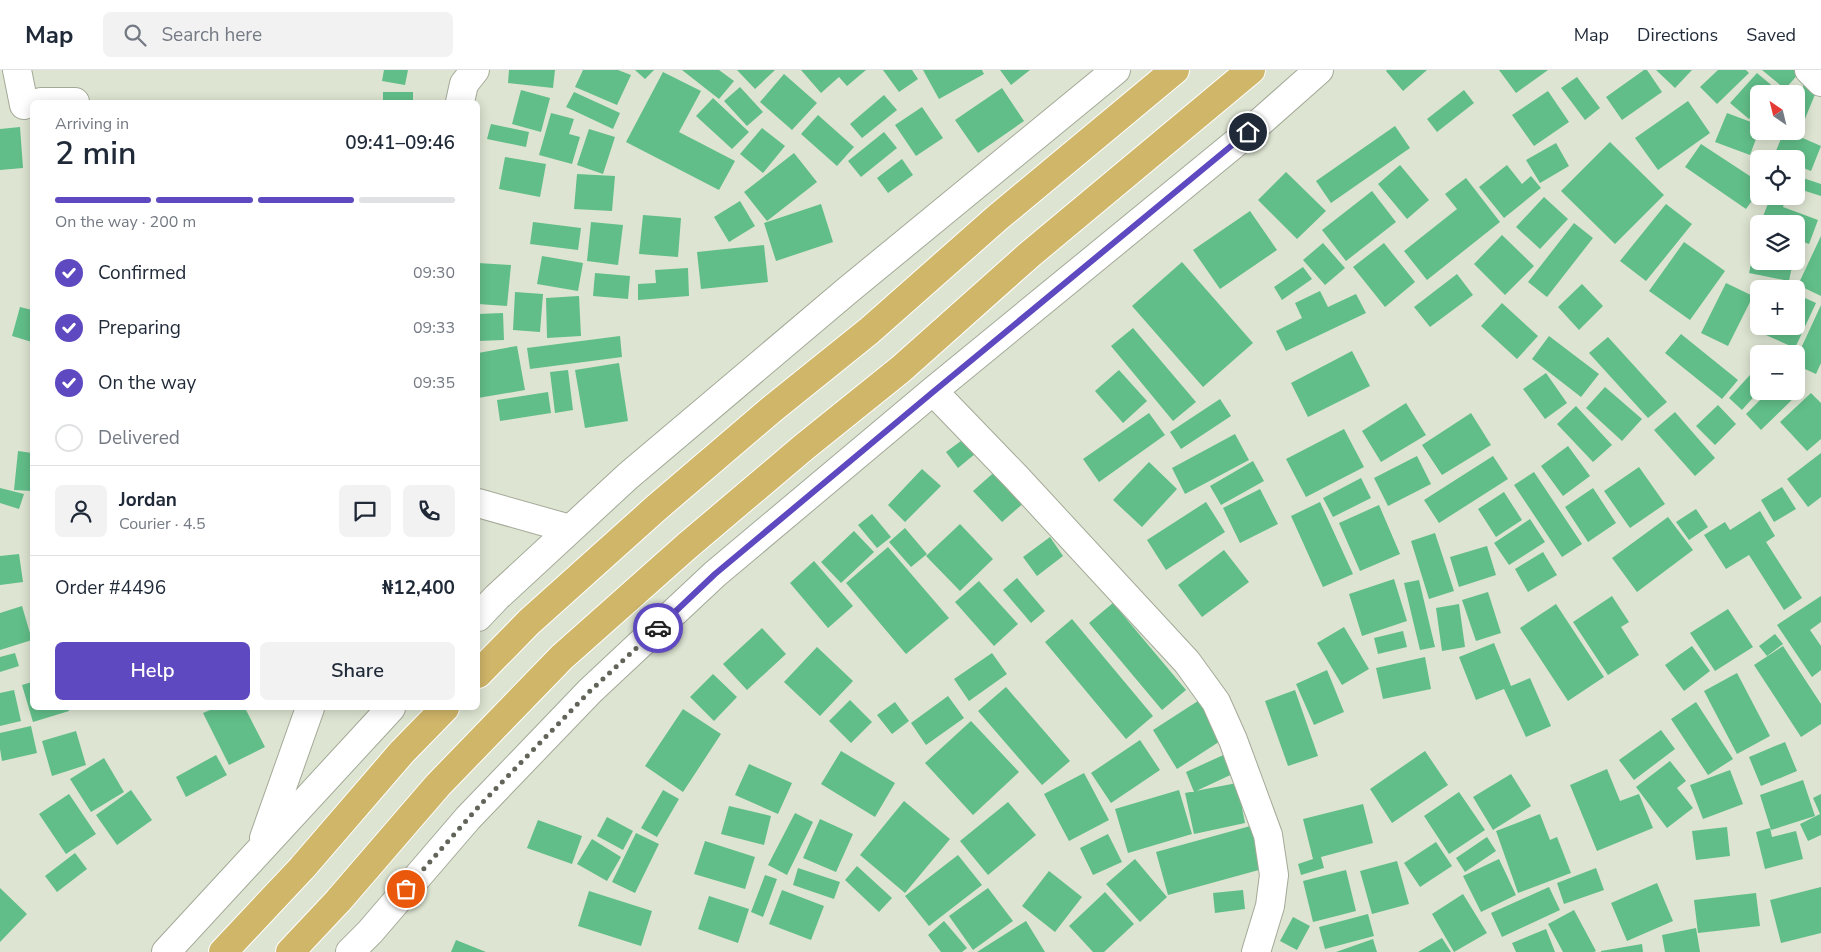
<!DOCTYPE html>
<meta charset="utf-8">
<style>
body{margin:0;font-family:"Nunito Sans",sans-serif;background:#f2f2f3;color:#1f2937;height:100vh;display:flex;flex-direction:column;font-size:19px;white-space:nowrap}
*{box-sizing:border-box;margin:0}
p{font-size:16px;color:#747a83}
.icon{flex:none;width:28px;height:28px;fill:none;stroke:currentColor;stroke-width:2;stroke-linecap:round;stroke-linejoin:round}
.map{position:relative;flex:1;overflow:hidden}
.details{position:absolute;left:30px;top:30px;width:450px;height:610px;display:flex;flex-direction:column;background:#fff;border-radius:8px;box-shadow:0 2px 12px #0003}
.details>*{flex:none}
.needle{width:32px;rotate:325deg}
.tools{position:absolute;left:1750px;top:15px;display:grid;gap:10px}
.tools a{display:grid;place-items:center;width:55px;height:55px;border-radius:8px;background:#fff;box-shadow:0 2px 12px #0003;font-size:25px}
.pin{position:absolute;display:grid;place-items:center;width:42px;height:42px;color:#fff;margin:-21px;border:2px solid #fff;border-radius:50%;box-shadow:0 1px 5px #0007}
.courier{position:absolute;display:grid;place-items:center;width:50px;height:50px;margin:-25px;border:4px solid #5e49c1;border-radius:50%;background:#fff;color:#222;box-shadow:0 1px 6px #0007}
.summary em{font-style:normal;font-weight:600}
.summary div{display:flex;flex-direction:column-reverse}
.summary{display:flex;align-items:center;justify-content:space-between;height:85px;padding:0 25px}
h1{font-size:32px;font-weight:600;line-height:38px}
.bar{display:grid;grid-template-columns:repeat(4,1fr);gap:8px 5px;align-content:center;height:60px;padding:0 25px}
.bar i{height:6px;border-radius:4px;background:#e0e1e3}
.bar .active{background:#5e49c1}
.bar p{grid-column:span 4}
.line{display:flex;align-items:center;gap:12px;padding:0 25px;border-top:1px solid #e0e1e3}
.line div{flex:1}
.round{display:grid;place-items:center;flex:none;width:52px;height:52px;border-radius:8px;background:#f2f2f3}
ol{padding:0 25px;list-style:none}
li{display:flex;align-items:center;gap:15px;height:55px}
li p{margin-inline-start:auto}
li .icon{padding:5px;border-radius:50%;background:#5e49c1;color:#fff;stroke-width:4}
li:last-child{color:#747a83}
li i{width:28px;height:28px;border:2px solid #e0e1e3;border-radius:50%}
.action{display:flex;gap:10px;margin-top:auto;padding:10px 25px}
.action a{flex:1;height:58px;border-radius:8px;background:#5e49c1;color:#fff;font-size:20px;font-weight:600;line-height:58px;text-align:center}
.action a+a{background:#f2f2f3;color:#1f2937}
header{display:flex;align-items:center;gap:30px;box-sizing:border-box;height:70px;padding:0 25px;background:#fff;border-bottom:1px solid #e0e1e3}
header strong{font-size:24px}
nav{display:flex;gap:28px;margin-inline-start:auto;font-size:18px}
.search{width:350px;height:45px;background:#f2f2f3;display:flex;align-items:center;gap:12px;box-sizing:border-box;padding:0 18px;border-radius:8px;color:#747a83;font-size:19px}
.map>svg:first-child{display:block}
</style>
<header>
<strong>Map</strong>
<div class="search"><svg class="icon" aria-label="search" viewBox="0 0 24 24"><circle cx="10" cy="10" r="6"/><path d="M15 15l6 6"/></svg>Search here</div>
<nav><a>Map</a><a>Directions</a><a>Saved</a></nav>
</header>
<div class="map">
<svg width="1821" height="882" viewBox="0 0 1821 882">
<rect width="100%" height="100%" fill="#dde4d1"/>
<path fill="#61be88" d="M384,0H408L405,15L382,11Z
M509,0H555L553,18L508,13Z
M583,0H618L631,5L617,35L575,17Z
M635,0H654L645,9Z
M682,0H719L734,11L719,29Z
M737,0H775L755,19Z
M801,0H866L847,16L839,7L821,23Z
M883,0H912L918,9L899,22Z
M923,0H982L984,4L939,29Z
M1000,0H1030L1011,15Z
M1387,0H1427L1403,21L1386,1Z
M1499,0H1548L1516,23Z
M1644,0H1647L1662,22L1622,50L1606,27Z
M1656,0H1692L1675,18Z
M1718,0H1746L1749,3L1717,34L1700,17Z
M1762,0H1802L1785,19Z
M663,2L701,21L679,62L735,91L719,120L626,72Z
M1757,3L1776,19L1772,24H1759V39L1749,49L1730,33Z
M784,4L817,33L792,60L760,32Z
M1577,7L1600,38L1585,50L1561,18Z
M1805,12L1818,17L1798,66L1821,76L1811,101L1796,95V89H1781L1774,86L1784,61H1796V33Z
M740,17L763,42L747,56L724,31Z
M1002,18L1024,51L978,83L955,50Z
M521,20L550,28L541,62L512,54Z
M1464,20L1474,33L1437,62L1427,49Z
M1548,21L1569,52L1534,76L1512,45Z
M383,22H413V32H383Z
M574,22L620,43L613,59L566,37Z
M884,25L897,40L862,68L850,54Z
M713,28L749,62L732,79L696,46Z
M1688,31L1710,63L1658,100L1635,68Z
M922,37L943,68L916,86L895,55Z
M551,43L574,49L569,64L580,67L572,94L539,85Z
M1727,43L1759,55V61L1750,85L1715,72Z
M818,45L854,77L837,96L801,64Z
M491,54L529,62L526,77L487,69Z
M1395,56L1410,78L1331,133L1316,111Z
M20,57L23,98L0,100V59Z
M762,58L785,76L763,103L740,84Z
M589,59L615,67L603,104L577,95Z
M884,62L897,78L861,107L848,91Z
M1610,72L1664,125L1615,174L1561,121Z
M1556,73L1569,96L1540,113L1526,90Z
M1701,74L1759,112V121L1746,139L1685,97Z
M794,83L817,112L767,151L744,122Z
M505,87L546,94L540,127L499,119Z
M902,89L913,105L888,123L877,108Z
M1400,95L1429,130L1407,149L1378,114Z
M1507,95L1522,114L1531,106L1541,118L1504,148L1479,117Z
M1286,102L1326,141L1297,169L1258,130Z
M577,104L615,106L612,141L574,139Z
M1466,108L1500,152L1427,210L1404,181L1457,139L1445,124Z
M1803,108L1821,114V126L1799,119Z
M1372,121L1396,152L1346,191L1322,160Z
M1771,126L1785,131L1783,137L1818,150L1809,174L1796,169V154H1760Z
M1544,127L1568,149L1540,179L1516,157Z
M740,131L755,156L729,172L714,147Z
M821,134L833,172L776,191L764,153Z
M1666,134L1692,154L1646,211L1620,191Z
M1250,141L1277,180L1220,219L1193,180Z
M643,145L681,148L678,187L639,184Z
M533,152L581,158L578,180L530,174Z
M591,152L623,155L618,195L587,191Z
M1574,153L1593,168L1547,227L1528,212Z
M1502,165L1534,196L1505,225L1474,194Z
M1821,166V226L1798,215Z
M1757,167H1759V191H1793L1789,211L1749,203Z
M1684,172L1725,201L1690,250L1649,221Z
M1323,173L1345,198L1325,215L1303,190Z
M1384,173L1415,212L1385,237L1353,197Z
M764,175L768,212L701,219L697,182Z
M542,186L583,193L578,221L537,214Z
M1182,192L1253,273L1203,317L1132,236Z
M478,193L511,195L507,236L478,234Z
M1303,197L1312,209L1282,230L1274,217Z
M688,198L689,226L638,230V214L656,213L655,200Z
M595,203L630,206L628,229L593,226Z
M1457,204L1473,225L1430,257L1414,237Z
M1726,213L1753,226L1728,276L1701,263Z
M1582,214L1603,236L1579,260L1558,237Z
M1320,221L1328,237L1356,224L1366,243L1286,281L1276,261L1302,248L1295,233Z
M515,222L543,224L540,262L513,260Z
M1796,224L1816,233L1795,278L1759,262L1761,256H1796Z
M579,226L581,266L547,268L546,228Z
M1502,233L1538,266L1517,289L1481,256Z
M1821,235V293L1816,304L1796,295V289Z
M20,237L32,240V272L12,266Z
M503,243L504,270L478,271V244Z
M1133,258L1196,332L1173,351L1111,276Z
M1681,264L1738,310L1722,329L1665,283Z
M620,266L622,287L530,299L527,278Z
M1549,266L1599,304L1581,327L1532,289Z
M1608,267L1667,332L1648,348L1589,283Z
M517,276L525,320L478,328V283Z
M1352,281L1370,316L1308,347L1291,313Z
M619,293L628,351L585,358L575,300Z
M1759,295V321L1742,340L1729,328Z
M568,300L573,340L555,343L550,302Z
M1119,300L1147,331L1123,353L1095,321Z
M1546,303L1567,333L1545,349L1523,319Z
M1796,311L1803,319L1761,360L1746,344L1769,321H1796Z
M1605,317L1642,349L1622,371L1586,338Z
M548,322L551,343L500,351L497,330Z
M1811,323L1821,333V369L1807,381L1780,352Z
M1220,329L1231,346L1181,379L1170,362Z
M1406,333L1426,365L1381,392L1362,361Z
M1718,335L1736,354L1715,375L1696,356Z
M1576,336L1612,375L1593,392L1557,354Z
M1675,342L1715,388L1695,406L1654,360Z
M1149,343L1165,365L1099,412L1083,389Z
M1471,343L1491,375L1442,405L1422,375Z
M1344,359L1364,397L1306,427L1286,389Z
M1235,364L1249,390L1185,424L1172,398Z
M969,365L981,379L958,398L946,382Z
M1568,376L1590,406L1563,426L1541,396Z
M18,381L32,383V421L14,420Z
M1821,383V427L1808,437L1787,409Z
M1417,386L1431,414L1388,436L1374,408Z
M1493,386L1508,409L1439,453L1424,430Z
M1253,391L1264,411L1221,435L1210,416Z
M1149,392L1177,419L1142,457L1113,430Z
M1639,397L1665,434L1630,458L1604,421Z
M999,398L1027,430L1002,452L973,421Z
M922,399L941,416L905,452L888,435Z
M1534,402L1582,474L1562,487L1514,415Z
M1361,408L1371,428L1333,447L1323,428Z
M1782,417L1796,439L1774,452L1761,430Z
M0,418L24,424L19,439L0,433Z
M1593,418L1616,453L1588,472L1565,437Z
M1260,419L1278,454L1240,473L1223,438Z
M1504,422L1522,450L1496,467L1478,439Z
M1206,432L1225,462L1166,500L1147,470Z
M1320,432L1353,504L1323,517L1291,446Z
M1379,435L1400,484L1360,501L1339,453Z
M1696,439L1708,457L1689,470L1676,452Z
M1760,441L1775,466L1766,472L1802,528L1784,540L1749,485L1726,499L1704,465L1725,452L1730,460Z
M872,444L891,467L877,478L858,455Z
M1668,447L1693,480L1637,522L1612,488Z
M1530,449L1545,472L1509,495L1494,473Z
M960,454L993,489L960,521L926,486Z
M905,458L927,484L911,497L889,472Z
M854,461L874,482L841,513L821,492Z
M1435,463L1454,521L1429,529L1411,471Z
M1050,467L1063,486L1037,506L1023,487Z
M1487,476L1496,505L1459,517L1450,487Z
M888,477L949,548L906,584L846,513Z
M1224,480L1249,512L1202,547L1178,515Z
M1543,482L1557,505L1528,522L1515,499Z
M19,484L23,512L0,515V486Z
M814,491L853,536L828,558L790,513Z
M1017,508L1045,541L1031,553L1003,520Z
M1394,509L1407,551L1362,566L1349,524Z
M1419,510L1435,577L1420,580L1404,513Z
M979,511L1018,554L994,576L955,532Z
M1488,522L1501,563L1476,571L1462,530Z
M1612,526L1629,552L1621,557L1639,585L1608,605L1573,552Z
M1821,526V552L1810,560L1821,576V600L1812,607L1777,555Z
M1113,533L1186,620L1162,640L1089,553Z
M1459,534L1465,577L1442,581L1436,538Z
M1556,534L1604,607L1568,631L1520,558Z
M22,536L32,570L0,580V543Z
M1728,539L1753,577L1715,601L1690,563Z
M1072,549L1153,646L1126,669L1045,572Z
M1344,557L1369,599L1342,615L1317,573Z
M762,558L786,584L747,620L723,594Z
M1403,561L1407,577L1378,584L1374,568Z
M1775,564L1783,574L1767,586L1759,576Z
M1494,573L1511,616L1530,608L1551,656L1526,667L1504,619L1476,630L1459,587Z
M1692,576L1710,601L1684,621L1665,595Z
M1783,576L1821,634V654L1801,667L1754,595Z
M817,577L853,611L820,646L784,612Z
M15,583L19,596L0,602V587Z
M992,583L1007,604L969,631L954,609Z
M1425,587L1431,619L1383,629L1376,598Z
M1327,600L1344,642L1314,655L1296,614Z
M1737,603L1770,666L1737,684L1704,621Z
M713,604L737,627L714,651L690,627Z
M32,612V638H68L69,641L33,652L22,615Z
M1006,617L1070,691L1042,715L978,641Z
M14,620L21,651L0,656V623Z
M1295,620L1318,686L1288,696L1265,631Z
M948,626L964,648L926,675L911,653Z
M1201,629L1225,668L1177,699L1153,660Z
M850,630L872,652L851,673L829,651Z
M895,632L909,651L892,664L877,645Z
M1696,632L1733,689L1708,705L1671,649Z
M215,638H245L265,677L229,695L203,643Z
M683,639L721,664L683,722L645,696Z
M971,651L1019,702L973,745L925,693Z
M31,656L37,683L2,691L0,679V663Z
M1661,660L1675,679L1634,710L1619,690Z
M76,661L86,695L52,706L42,671Z
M1140,670L1160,700L1111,733L1091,703Z
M1785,672L1797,701L1761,716L1749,687Z
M841,681L895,713L875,747L821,714Z
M1425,681L1448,715L1392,753L1370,719Z
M1230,682L1239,701L1194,722L1186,702Z
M216,685L227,705L186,727L176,707Z
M104,688L124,722L91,742L70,709Z
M1670,691L1686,711L1677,718L1693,738L1667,758L1636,717Z
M749,694L792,713L778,744L735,725Z
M1607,699L1620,731L1639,724L1653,758L1597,781L1570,715Z
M1730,700L1743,734L1703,749L1690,715Z
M1084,703L1109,750L1069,771L1044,724Z
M1511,704L1531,736L1493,760L1473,727Z
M1803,710L1815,746L1771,760L1760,725Z
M1237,713L1245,753L1194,764L1185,723Z
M131,720L152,750L117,775L96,745Z
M663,720L679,729L657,767L641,758Z
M1179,720L1192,764L1128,783L1115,739Z
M1459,722L1485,760L1449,784L1424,746Z
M69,724L96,764L66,784L39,744Z
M1821,724V765L1808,771L1800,754L1820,744L1813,728Z
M904,731L950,769L905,823L860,785Z
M1008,732L1036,765L988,805L960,771Z
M1363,734L1373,773L1321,787L1324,798L1301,805L1298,794L1313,789L1303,749Z
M729,736L771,746L764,775L721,764Z
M795,743L813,752L787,805L768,795Z
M1540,744L1550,770L1557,767L1571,803L1518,823L1496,761Z
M607,747L633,761L623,780L597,766Z
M820,749L853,764L836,802L803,788Z
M538,750L582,766L572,794L527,778Z
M1254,755L1266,798L1168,825L1156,782Z
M1727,757L1730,786L1696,790L1692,761Z
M1770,758L1772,767L1796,761L1803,789L1765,799L1756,762Z
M636,763L659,774L635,823L612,812Z
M1108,764L1122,792L1093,805L1080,778Z
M1487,767L1496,781L1465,802L1456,788Z
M592,769L621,787L607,811L577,794Z
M705,771L755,787L745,819L694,804Z
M1436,772L1452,796L1420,817L1404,793Z
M75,783L87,799L57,822L45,806Z
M958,785L982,815L929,856L905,826Z
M1135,789L1167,827L1140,852L1106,814Z
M1499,789L1516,825L1481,842L1463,806Z
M1397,791L1409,834L1372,844L1360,801Z
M857,796L892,828L879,842L845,810Z
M798,798L840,812L834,829L793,815Z
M1596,798L1604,820L1564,834L1557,813Z
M1346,800L1356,841L1313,852L1303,811Z
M1049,801L1082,827L1055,862L1022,836Z
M765,805L777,809L763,847L751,842Z
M1657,813L1673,851L1627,871L1611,833Z
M1549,817L1560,840L1502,867L1491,843Z
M1821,817V863L1781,873L1770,830Z
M0,818L27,844L0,872Z
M988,818L1013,851L973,880L949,846Z
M782,820L824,836L811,870L769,854Z
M1243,820L1245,839L1215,843L1213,823Z
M589,821L652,841L641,876L578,856Z
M1105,822L1134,854L1104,882H1093L1069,856Z
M1756,823L1760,856L1698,863L1694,830Z
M1463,824L1487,863L1454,882L1432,844Z
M709,826L749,839L738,873L698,859Z
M1574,840L1596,881L1594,882H1563L1548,854Z
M1368,844L1374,866L1325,879L1319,857Z
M1293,847L1310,856L1297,880L1280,871Z
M944,851L967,878L962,882H941L928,865Z
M1026,851L1045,882H977Z
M1696,858L1700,882H1665L1662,865Z
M1546,859L1555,882H1516L1512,873Z
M1442,868L1451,882H1418Z
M1373,869L1377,882H1336Z
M456,870L486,882H451Z
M1642,874L1643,882H1601V881Z"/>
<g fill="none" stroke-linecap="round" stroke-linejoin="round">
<defs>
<path id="minor" d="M17,0L24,35
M1809,0L1821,12
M41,32H75
M460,32L464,14L475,0
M933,321L1016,407L1187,592L1216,632L1233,670L1268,765L1274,805L1270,836L1256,882
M478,433L570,459
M478,547L497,527L628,406L848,220L1116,0
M264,768L310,638
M166,882L391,638
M350,882L370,862L468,748L590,621L715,504L933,321L1249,62L1319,0"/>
<path id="highway" d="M478,604L529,552L655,439L772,339L869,261L997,148L1175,0
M223,882L302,798L402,682L445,638
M290,882L338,831L438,715L562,587L687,476L804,377L901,299L1029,185L1251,0"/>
</defs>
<use href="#minor" stroke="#a3aa98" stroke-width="30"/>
<use href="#highway" stroke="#fff" stroke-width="30"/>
<use href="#minor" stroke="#fff" stroke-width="28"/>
<use href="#highway" stroke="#d0b669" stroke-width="28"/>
</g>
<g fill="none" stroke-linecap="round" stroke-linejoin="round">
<path stroke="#616559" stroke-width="5" stroke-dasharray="0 9" d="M406,819L481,734L590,621L658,558"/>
<path stroke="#5e49c1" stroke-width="6" d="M658,558L715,504L933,322L1248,62"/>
</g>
</svg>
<div class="tools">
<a><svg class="needle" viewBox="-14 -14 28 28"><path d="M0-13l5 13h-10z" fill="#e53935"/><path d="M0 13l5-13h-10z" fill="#747a83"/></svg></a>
<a><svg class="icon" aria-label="locate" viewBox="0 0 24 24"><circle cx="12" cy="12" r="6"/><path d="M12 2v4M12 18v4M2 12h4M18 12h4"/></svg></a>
<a><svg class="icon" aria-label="layers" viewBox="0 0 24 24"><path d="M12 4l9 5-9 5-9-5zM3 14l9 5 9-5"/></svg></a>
<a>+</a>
<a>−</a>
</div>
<div class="pin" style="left:406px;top:819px;background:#ea580c"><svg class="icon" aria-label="bag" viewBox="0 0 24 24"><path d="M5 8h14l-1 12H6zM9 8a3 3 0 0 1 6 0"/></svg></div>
<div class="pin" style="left:1248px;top:62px;background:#1f2937"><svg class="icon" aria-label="home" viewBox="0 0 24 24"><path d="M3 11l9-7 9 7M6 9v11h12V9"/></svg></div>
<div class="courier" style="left:658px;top:558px"><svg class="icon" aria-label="car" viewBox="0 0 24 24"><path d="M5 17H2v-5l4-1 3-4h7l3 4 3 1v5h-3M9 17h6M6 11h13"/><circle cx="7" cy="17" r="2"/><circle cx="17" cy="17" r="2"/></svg></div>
<section class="details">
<div class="summary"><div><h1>2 min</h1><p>Arriving in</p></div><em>09:41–09:46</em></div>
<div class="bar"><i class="active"></i><i class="active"></i><i class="active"></i><i></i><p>On the way · 200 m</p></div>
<ol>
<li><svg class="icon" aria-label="check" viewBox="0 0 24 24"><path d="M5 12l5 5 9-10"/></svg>Confirmed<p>09:30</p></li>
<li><svg class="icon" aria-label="check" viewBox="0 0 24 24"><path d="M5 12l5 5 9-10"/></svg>Preparing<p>09:33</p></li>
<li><svg class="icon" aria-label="check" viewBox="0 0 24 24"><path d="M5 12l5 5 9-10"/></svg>On the way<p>09:35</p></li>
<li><i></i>Delivered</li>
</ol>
<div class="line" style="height:90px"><a class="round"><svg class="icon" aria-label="person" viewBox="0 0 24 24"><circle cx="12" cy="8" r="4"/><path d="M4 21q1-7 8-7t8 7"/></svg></a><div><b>Jordan</b><p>Courier · 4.5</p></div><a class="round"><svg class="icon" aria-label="chat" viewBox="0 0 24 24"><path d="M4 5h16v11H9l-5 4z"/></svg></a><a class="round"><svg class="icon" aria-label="phone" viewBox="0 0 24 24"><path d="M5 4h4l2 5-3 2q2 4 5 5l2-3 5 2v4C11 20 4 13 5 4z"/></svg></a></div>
<div class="line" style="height:65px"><div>Order #4496</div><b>₦12,400</b></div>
<div class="action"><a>Help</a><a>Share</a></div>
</section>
</div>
